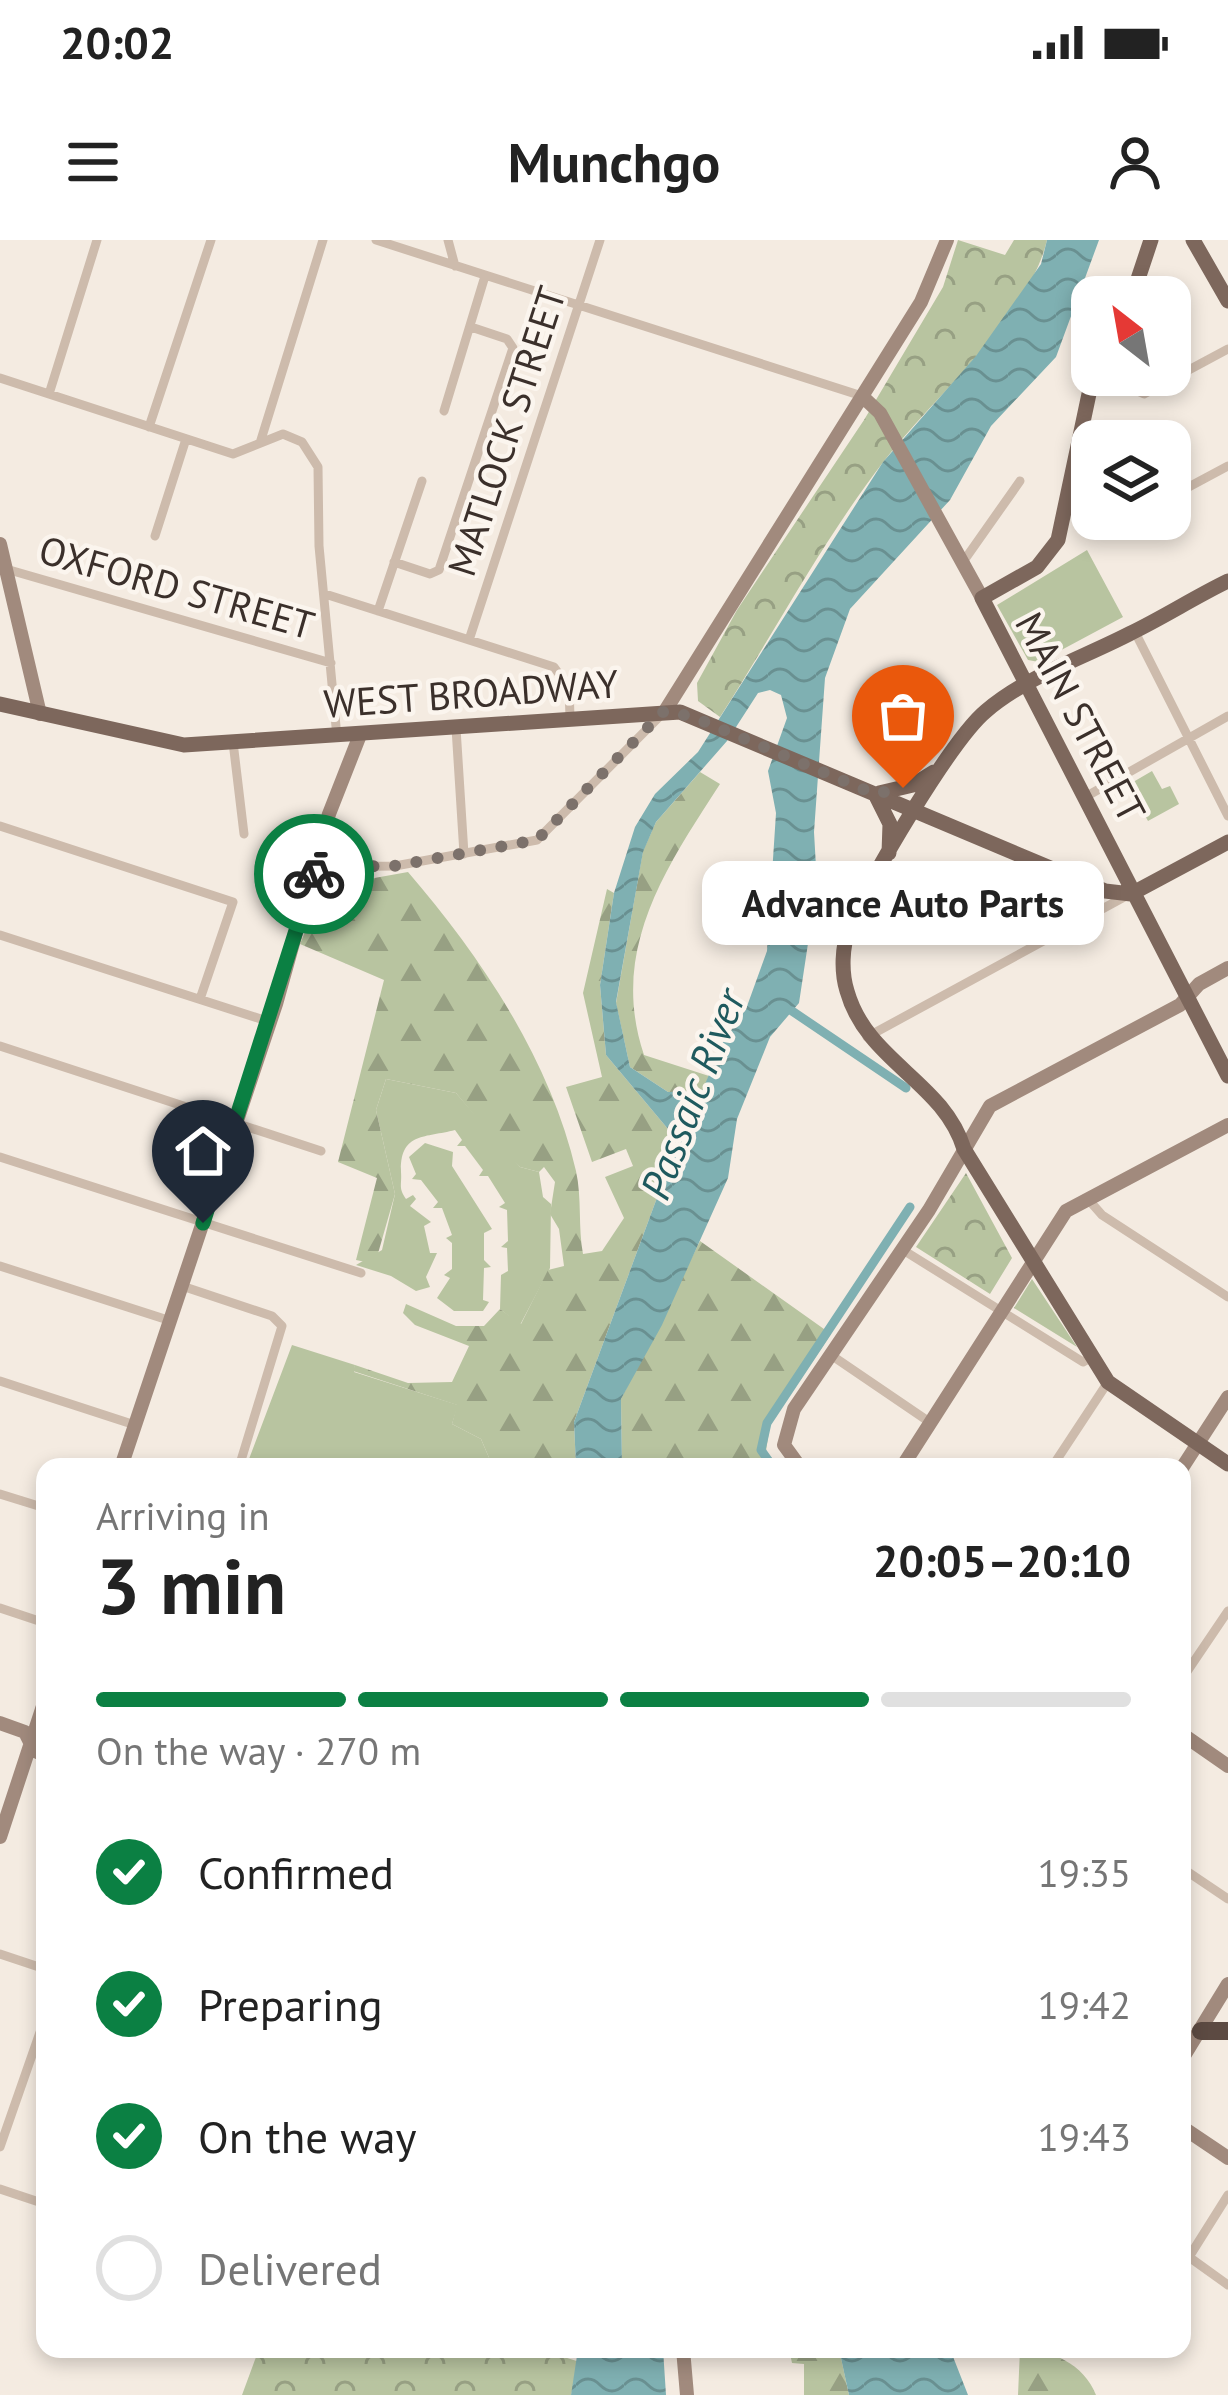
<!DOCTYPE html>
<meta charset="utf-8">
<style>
body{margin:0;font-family:"PT Sans",sans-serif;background:#f2f2f2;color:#222;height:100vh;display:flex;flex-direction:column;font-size:45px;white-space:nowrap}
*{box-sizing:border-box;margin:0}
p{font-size:39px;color:#767676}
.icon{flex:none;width:66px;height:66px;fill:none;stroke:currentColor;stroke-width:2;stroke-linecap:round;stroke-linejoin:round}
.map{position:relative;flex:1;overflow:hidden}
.drawer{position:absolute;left:36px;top:1218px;width:1155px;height:900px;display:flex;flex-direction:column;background:#fff;border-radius:24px;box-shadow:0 6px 18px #0003}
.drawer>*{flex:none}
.needle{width:78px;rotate:329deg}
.tools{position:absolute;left:1071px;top:36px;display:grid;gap:24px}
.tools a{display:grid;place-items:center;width:120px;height:120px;border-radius:24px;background:#fff;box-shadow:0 6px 18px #0003;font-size:60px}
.pin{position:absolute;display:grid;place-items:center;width:102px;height:102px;color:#fff;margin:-123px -51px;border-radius:50% 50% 50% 0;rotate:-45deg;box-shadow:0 0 12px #0007}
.pin .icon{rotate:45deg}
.courier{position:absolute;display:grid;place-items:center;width:120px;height:120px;margin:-60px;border:9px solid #0b8043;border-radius:50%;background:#fff;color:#222;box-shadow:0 3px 15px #0007}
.bubble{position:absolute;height:84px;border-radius:24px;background:#fff;box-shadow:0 6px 18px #0003;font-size:39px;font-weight:600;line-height:84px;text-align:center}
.summary em{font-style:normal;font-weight:600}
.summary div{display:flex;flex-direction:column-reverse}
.summary{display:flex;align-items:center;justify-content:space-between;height:204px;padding:0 60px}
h1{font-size:78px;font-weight:600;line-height:90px}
.bar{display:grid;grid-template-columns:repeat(4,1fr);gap:18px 12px;align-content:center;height:144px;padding:0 60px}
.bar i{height:15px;border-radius:9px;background:#e0e0e0}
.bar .active{background:#0b8043}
.bar p{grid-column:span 4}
ol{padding:0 60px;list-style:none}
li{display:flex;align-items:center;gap:36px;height:132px}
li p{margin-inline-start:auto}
li .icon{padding:12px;border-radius:50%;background:#0b8043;color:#fff;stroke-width:4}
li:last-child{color:#767676}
li i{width:66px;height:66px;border:6px solid #e0e0e0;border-radius:50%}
.status{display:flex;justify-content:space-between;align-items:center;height:84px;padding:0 60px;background:#fff;direction:ltr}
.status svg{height:33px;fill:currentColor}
header{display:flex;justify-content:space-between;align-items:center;height:156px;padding:0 60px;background:#fff;font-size:54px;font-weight:600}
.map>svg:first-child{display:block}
</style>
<div class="status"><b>20:02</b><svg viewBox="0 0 49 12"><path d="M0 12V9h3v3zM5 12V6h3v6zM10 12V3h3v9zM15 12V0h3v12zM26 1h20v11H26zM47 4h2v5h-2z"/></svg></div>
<header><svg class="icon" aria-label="menu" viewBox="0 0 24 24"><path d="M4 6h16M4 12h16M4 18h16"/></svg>Munchgo<svg class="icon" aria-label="person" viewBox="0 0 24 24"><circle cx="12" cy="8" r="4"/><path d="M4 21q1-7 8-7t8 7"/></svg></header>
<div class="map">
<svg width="1228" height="2155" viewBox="0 0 1228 2155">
<defs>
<pattern id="forest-firs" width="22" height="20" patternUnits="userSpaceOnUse" patternTransform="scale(3)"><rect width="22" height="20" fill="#b8c4a0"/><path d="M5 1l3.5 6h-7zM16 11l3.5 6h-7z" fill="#97a083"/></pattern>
<pattern id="park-crowns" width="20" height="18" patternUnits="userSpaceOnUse" patternTransform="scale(3)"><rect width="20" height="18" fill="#b8c4a0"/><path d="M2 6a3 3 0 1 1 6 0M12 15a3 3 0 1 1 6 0" fill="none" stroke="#97a083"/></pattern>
<pattern id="water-waves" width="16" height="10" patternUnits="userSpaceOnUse" patternTransform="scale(3)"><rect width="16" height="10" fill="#7fb0b2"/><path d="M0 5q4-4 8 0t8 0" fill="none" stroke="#699091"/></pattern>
</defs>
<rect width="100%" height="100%" fill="#f4ebe1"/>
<path fill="#b8c4a0" d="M1087,310L1123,377L1039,422L1028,420L997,365Z
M1152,531L1162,549L1170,546L1179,564L1148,581L1128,545Z
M386,839L456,853L520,927L539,932L543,957L551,964L550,1028L520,1085L500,1069L501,1035L508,1031L507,1008L501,1007L508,1001L507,970L499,967L505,963L488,936H479L483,930L465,906H457L462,900L455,890C425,898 400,892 401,932C402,946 398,947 406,959L413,955L416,959L410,966L431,982L424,986L430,1013H437L426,1037L430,1047L416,1051L391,1036L356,1025L382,1010L395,954L376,870Z
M425,903L453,912L452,926L492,989L484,993V1020L491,1027L484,1028L483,1060L489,1062L483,1071H454L437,1058L450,1038L444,1035L452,1029V1003L446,998L452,995L442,968H433L438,962L421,940L412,939L416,934L409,917Z
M292,1105L355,1125L354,1132L458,1165L452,1184L481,1199L493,1227H246Z"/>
<path fill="url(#forest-firs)" d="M700,532L720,544C665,629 609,711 644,815L709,836L702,852H668L630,827L616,763L643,611L656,582Z
M408,632C481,717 550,819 576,931C582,958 578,988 583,1014L602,1011L624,978L605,937L633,926L626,909L592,922L566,847L602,837L583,753L607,649L614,653L600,745L606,815L678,901L574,1182L576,1227H493L481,1199L452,1184L457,1165L353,1131L355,1125L408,1143L452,1142L469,1106L415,1085L403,1073L406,1064L456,1086H484L500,1069L521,1084L548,1030L564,1026L559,989L550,974L555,942L544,927L539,932L520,927L507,915L456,853L386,839L376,870L395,954L375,1024L356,1020L377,938L338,922L384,740L300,704L324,647Z
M700,1001L831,1094L770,1185L766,1211L779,1227H622L621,1159Z
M789,2109H839L849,2155H804V2124L792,2123Z
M1020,2109C1051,2109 1084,2124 1096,2155H1018Z"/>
<path fill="url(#park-crowns)" d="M958,0L1005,15L1014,0H1047C1030,75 932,159 884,221C823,300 774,393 720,477L698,461L697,443L737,370L864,180L943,47Z
M966,933L1012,1018L990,1054L916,1007Z
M1032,1039L1077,1107L1014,1068Z
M259,2109H538L580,2122L571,2155H242Z"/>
<path fill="url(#water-waves)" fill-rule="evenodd" d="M1047,0H1099L1056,117L991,186L950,260L850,369L825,438L814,592L817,644L799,763L770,797L737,879L728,938L662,1085L621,1159L622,1227H576L574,1182L678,901L606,815L600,745L614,653L635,587L655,554L698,512L883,222L976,116L1041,24ZM770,450L781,455L787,478L768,531L776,573L767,711L746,769L723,802L702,851L668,852L630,827L616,762L643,612L656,582L727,501L758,453Z
M578,2109H663L666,2155H571Z
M839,2109H950L968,2155H849Z"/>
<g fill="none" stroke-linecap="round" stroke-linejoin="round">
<path stroke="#7fb0b2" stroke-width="9" d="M792,771L906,848
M773,1227L761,1210L767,1183L910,967"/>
<path stroke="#cdbbac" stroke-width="9" d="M376,0L862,156
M448,0L455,26
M1103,135L1144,154L1228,109
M0,138L233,214L283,194L302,202L318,227L319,306L337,497
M49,154L97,0
M444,171L485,36
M149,187L211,0
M260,203L323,0
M1170,257L1228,226
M1110,288L1128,279
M155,296L186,199
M394,322L430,334L439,330L513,108L507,99L471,87
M963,322L1020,241
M6,329L331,423
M325,354L554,427L569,448L570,477
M378,371L422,241
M1135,392L1228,576
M469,400L600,0
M456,488L464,614
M233,502L244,594
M1087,556L1228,476
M0,586L233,662L200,759
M316,627L395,626L537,600L663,473
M0,695L270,782
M867,797L1126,656
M0,806L321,911
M0,917L361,1033
M1087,958L1102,975L1228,1057
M903,1010L1083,1122L1092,1117
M0,1026L171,1081
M182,1046L272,1076L282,1086L239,1227
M831,1115L928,1181
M0,1141L135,1185
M1052,1227L1108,1142
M0,1254L45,1268
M0,1368L45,1383
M1182,1439L1228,1371
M1182,1628L1228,1659
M0,1714L45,1729
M0,1907L45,1778
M0,1949L45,1964
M1228,1955L1189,2017L1228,2045"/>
<path stroke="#a18a7d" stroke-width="14" d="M863,157L880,173L982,358
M0,304L40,474
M665,471L921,62L947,0
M121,1227L276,764L329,574L360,495
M800,1227L784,1205L794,1169L929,970L990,866L1180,765L1199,744L1228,728
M902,1227L1066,971L1228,885
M1182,1228L1228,1157
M0,1483L25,1492L34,1510L45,1516
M1182,1494L1228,1526
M0,1597L45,1460
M1182,1819L1228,1744
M1182,1887L1228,1918
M683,2109L687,2155"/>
<path stroke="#7d675c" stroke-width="15" d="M1193,0L1228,61
M1132,57L1151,0
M1093,135L1058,300L1037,327L982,358L1228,836
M1228,341C1195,357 1164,377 1131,393C1083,418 1027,436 986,471C952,499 865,645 849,688C842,707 841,732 847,751C867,822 943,841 964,909L1108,1142L1228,1224
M0,464L184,505L680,472L1105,651L1131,654
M879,553L913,545L934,532
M876,556L890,584L889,613
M1131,654L1228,602"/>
<path stroke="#5c4a42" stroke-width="18" d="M1201,1791H1228"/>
</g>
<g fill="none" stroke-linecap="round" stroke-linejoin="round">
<path stroke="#7c716b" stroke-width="12" stroke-dasharray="0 21.6" d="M314,634L316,627L394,626L537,600L664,471L693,477L875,554L903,548"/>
<path stroke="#0b8043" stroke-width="15" d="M203,983L314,634"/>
</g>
<g text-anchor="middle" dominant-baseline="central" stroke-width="9" stroke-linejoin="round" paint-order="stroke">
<g font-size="39" fill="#3b302b" stroke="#fbf5ee">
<text transform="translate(506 191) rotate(-72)">MATLOCK STREET</text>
<text transform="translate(177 347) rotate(16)">OXFORD STREET</text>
<text transform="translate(471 453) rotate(-4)">WEST BROADWAY</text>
<text transform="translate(1081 477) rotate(62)">MAIN STREET</text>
</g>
<g font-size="42" font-style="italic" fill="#1f5a5e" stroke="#fbf5ee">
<text transform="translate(692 854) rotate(-69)">Passaic River</text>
</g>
</g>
</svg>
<div class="tools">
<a><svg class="needle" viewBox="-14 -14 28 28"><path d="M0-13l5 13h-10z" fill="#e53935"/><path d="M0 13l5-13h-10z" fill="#767676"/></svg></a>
<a><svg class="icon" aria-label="layers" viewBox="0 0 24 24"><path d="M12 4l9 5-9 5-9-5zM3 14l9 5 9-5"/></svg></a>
</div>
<div class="pin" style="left:903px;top:548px;background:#ea580c"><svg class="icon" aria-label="bag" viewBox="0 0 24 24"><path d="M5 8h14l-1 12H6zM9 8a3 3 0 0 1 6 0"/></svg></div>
<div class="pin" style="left:203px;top:983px;background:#1f2937"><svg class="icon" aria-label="home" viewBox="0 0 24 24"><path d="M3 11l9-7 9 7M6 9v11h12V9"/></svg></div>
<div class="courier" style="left:314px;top:634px"><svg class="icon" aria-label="bike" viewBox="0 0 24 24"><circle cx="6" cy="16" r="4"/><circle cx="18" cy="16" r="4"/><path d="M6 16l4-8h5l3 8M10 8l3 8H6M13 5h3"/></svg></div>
<div class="bubble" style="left:702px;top:621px;width:402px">Advance Auto Parts</div>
<section class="drawer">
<div class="summary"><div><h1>3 min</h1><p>Arriving in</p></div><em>20:05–20:10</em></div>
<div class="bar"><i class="active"></i><i class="active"></i><i class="active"></i><i></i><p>On the way · 270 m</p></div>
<ol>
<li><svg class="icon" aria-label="check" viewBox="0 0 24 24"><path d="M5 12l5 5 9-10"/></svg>Confirmed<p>19:35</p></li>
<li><svg class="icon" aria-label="check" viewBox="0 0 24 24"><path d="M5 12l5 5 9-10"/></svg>Preparing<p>19:42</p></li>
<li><svg class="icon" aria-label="check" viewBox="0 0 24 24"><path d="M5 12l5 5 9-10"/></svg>On the way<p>19:43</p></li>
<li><i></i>Delivered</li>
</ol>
</section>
</div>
